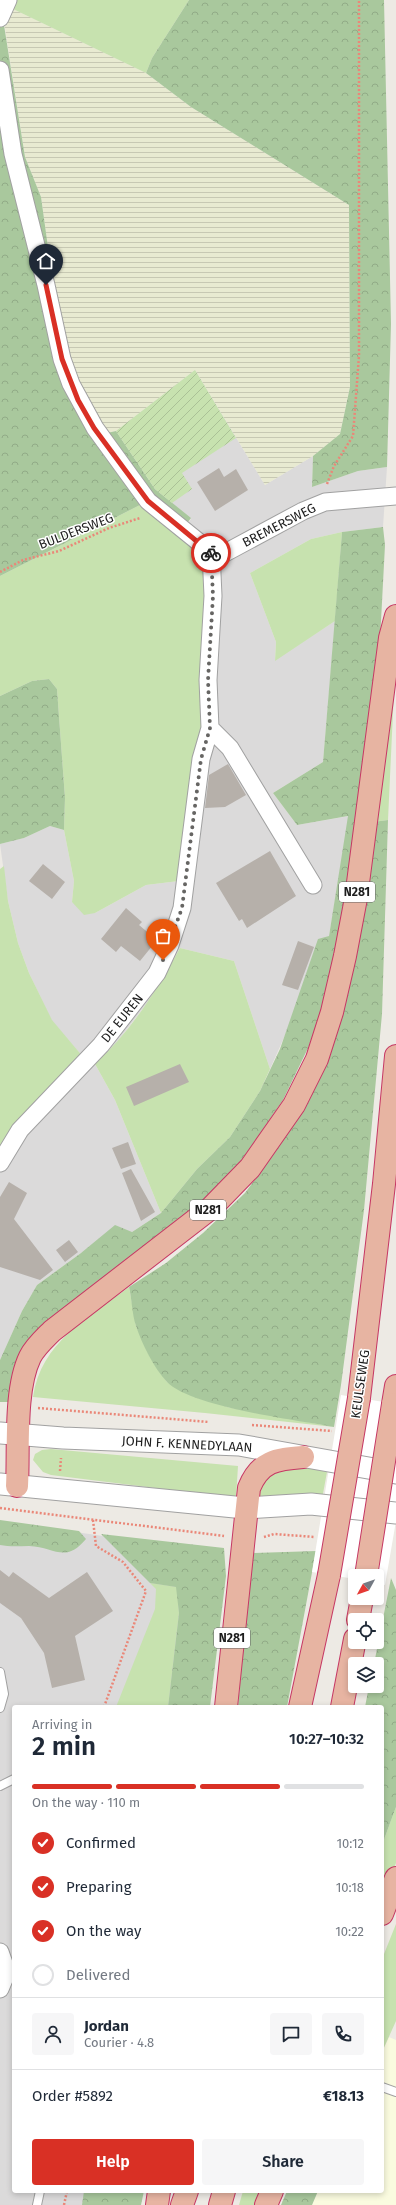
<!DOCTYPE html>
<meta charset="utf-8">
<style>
body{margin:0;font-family:"Fira Sans",sans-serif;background:#f6f6f7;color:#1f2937;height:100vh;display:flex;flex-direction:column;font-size:15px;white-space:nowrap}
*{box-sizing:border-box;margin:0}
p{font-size:13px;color:#747a83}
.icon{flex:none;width:22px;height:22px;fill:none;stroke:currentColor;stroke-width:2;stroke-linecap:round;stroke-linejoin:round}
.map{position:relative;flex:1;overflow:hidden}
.details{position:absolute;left:12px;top:1705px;width:372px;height:488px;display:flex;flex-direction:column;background:#fff;border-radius:4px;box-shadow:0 2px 6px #0003}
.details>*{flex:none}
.needle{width:26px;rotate:230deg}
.tools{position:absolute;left:348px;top:1569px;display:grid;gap:8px}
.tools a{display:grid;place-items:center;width:36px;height:36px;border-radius:4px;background:#fff;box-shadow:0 2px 6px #0003;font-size:20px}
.pin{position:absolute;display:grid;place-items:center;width:34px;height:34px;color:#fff;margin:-41px -17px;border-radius:50% 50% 50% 0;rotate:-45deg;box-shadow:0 0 4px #0007}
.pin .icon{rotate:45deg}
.courier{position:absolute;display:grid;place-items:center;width:40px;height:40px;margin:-20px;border:3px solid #d93025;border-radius:50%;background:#fff;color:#222;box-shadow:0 1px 5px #0007}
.head em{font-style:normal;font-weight:600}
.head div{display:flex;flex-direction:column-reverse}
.head{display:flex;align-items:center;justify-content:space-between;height:68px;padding:0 20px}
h1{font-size:26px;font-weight:600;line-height:30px}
.bar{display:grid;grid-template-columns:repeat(4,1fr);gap:6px 4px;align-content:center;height:48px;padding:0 20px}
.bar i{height:5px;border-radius:3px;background:#e0e1e3}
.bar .selected{background:#d93025}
.bar p{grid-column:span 4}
.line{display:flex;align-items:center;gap:10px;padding:0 20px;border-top:1px solid #e0e1e3}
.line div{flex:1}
.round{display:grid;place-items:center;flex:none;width:42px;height:42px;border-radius:4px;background:#f6f6f7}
ol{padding:0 20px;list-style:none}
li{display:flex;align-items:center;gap:12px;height:44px}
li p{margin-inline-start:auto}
li .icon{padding:4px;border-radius:50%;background:#d93025;color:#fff;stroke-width:4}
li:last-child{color:#747a83}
li i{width:22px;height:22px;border:2px solid #e0e1e3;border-radius:50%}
.button{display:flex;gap:8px;margin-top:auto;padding:8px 20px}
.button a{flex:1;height:46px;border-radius:4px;background:#d93025;color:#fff;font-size:16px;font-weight:600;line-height:46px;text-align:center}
.button a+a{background:#f6f6f7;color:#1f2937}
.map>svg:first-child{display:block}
</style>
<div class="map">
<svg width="396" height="2205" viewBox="0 0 396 2205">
<defs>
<pattern id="farmland-rules" width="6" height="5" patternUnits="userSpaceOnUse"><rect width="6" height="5" fill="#e8ead1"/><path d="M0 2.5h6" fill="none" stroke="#c7c8b3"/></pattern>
<pattern id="forest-crowns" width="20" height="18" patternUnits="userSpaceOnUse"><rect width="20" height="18" fill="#a9c89d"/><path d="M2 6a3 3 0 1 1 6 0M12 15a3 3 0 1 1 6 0" fill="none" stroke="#91ab87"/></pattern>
<pattern id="garden-furrows" width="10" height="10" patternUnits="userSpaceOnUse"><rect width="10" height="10" fill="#c7e2af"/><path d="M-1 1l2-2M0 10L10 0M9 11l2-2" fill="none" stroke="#aac196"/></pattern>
</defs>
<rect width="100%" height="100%" fill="#edeae4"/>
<path fill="#dbdada" d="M195,370L265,485L313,456L312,487L358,471L387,467L383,527L342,532L311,539L250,573L276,642L275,660L335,621L323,762L273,793L297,825L349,816L329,936L270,1069L234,961L180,948L158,989L111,1050L95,1064L115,1100L161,1213L132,1232L81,1253L37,1285L22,1311L0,1360V1157L84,1058L52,1021L29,973L18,943L8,901L0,844L24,838L50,826L64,830L74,881L72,902L95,913L146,885L187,880L179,534L191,519L155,489L116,431Z
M0,1521L206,1551L188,1707H14V2191H107L104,2205H0Z"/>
<path fill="#fafbdf" d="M389,2037L396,2040V2205H312L318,2191H382V2052Z"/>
<path fill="url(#farmland-rules)" d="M11,8L146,73L191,107L349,205L350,387L340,434L313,456L265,485L195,370L116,431L107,433L81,389L70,360L51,269L41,197L25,157L4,22Z"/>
<path fill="#c7e2af" d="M14,0H189L152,58L146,73L11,8Z
M142,504L201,554L207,569L206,654L199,778L187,880L146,885L95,913L84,915L72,902L74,881L64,830L65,798L57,689L49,679L32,681L0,696V576Z
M342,532L335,621L275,661L276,642L250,573L311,539Z
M395,669L388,820L373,822Z
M4,866L8,901L18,943L29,973L52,1020L84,1058L0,1157V869Z
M180,948L234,961L270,1069L260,1091L230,1137L197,1169L161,1213L115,1100L95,1064C131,1031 157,990 180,948Z
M129,1287L136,1326L153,1362L167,1382L227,1407L334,1427L205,1413L33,1397C41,1342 88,1318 129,1287Z
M51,1449L238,1466L236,1498L51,1475L43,1472L33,1460L35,1454L42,1450Z
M296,1465L327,1472L322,1499L257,1502L254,1493L272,1474Z
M150,1583L177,1587L179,1613L168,1707H116L155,1609L156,1589Z
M396,1807V1863L382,1899V1845Z
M396,1924V2021L382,2052V1959Z
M243,2191H267L261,2205H239Z"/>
<path fill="url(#forest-crowns)" d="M0,0L25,157L41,197L51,269L66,343L76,377L107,433L116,431L155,489L191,518L179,534L142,504L0,576Z
M189,0H384L391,324L387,467L358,471L312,487L313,456L340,434L350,387L349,205L191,107L146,73L152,58Z
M383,527L385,545L380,640L359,809L330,984L309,1046L283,1100L241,1161L216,1190L51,1323L11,1402H0V1360L22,1311L37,1285L81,1253L115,1225L132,1232L161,1213L197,1169L230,1137L260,1091L280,1049L318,939L329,936L348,816L297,825L273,793L323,762L342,532Z
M49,679L57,689L65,798L64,830L50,826L24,838L0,844V696L32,681Z
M388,820L382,1014L364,1210L341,1385L334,1427C297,1420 191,1407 167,1382C154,1368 142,1344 136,1326C132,1314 132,1300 129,1287L166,1263L203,1233L245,1193L276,1151L306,1099L373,822Z
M0,1520L79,1531L86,1539C65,1564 55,1547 29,1546C19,1546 10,1547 0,1545Z
M101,1534L224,1548L226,1576L210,1707H168L179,1613L176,1587L150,1583Z
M316,1551L287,1707H238L251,1553Z
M391,1578L396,1590V1807L382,1845V1707H365L369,1686H377V1664H374Z
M84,2191H144L141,2205H82Z
M287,2191H318L312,2205H281Z"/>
<path fill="url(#garden-furrows)" d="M195,370L236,438L182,473L192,489L172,503L155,489L116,431Z"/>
<path fill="#fff" d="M341,1395L396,1404V1521L385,1585L377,1583V1576H355V1579L312,1572Z"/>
<path fill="#b6b0aa" d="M219,468L224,477L236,469L248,490L215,511L197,482Z
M228,764L246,795L225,807L205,808L209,775Z
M270,851L296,896L247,928L242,919L239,921L216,883Z
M43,864L65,882L52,899L29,881Z
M126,908L142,922L139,925L157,940L140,961L121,946L116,952L101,939Z
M298,941L314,947L298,990L282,985Z
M180,1064L189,1082L134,1106L126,1087Z
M128,1142L136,1164L121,1169L112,1148Z
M131,1169L155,1212L141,1221L122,1173Z
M9,1182L27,1193L14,1219L53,1270L40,1280L0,1267V1197Z
M69,1240L78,1252L65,1262L56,1250Z
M0,1570L9,1577L13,1572L49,1598L87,1572L113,1611L75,1636L85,1680L52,1688L44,1653L21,1618L0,1603Z"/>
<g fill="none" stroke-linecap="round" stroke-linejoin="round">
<defs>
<path id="service" d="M0,1672L4,1694L0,1708
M0,1786L14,1779
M382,2087L396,2092
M37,2205L40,2191"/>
<path id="minor" d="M0,18L8,0
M0,70L13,154L46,285L62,359L71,384L95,428L148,501L211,552
M211,552L225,553L303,511L325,502L396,496
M210,728L230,748L313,885
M0,1163L20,1130L101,1045L157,973L170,945L182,908L201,759L210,728L208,680L213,596L211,552
M0,1952L7,1972L0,1989"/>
<path id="tertiary" d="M0,1433L63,1438L239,1445L396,1473
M0,1484L245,1508L311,1504L396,1513"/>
<path id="trunk" d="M359,1398L384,1184L396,1056
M393,1404L396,1386
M17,1486C19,1449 14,1390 30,1357C35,1347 44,1339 52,1331L211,1208L250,1168L294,1105L317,1059L332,1012L345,956L356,898L390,638L396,616
M358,1620L362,1598
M226,1707L249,1488C260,1461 276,1459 303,1457
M300,1707L329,1575
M342,1707L355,1639
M382,1914L396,1878
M157,2205L159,2191
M182,2205L187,2191
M220,2205L224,2191
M266,2205L272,2191"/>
</defs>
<use href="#service" stroke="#a1a1a1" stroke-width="10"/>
<use href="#minor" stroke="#a1a1a1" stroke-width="19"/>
<use href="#tertiary" stroke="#a1a1a1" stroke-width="23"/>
<use href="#trunk" stroke="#c63764" stroke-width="24"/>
<path stroke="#ea8778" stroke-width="2.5" stroke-dasharray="2 2" stroke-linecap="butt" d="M327,484L334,466L353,436L359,356V0
M0,572L23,560L59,551L109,528L140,518
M38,1408L209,1422
M252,1425L332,1431
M60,1471L61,1458
M0,1508L224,1536
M93,1520L96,1546L123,1562L146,1591L104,1707
M264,1537L274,1534L315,1537
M64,2205L67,2191"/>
<use href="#service" stroke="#fff" stroke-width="8"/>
<use href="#minor" stroke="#fff" stroke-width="17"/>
<use href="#tertiary" stroke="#fff" stroke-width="21"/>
<use href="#trunk" stroke="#e7b4a2" stroke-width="22"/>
<defs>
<path id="trunk-bridge" d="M329,1575L359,1398
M366,1576L393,1404"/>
</defs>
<use href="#trunk-bridge" stroke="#c63764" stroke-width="24" stroke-linecap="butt"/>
<use href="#trunk-bridge" stroke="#e7b4a2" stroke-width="22"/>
</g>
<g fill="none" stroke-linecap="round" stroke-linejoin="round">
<path stroke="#666563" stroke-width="4" stroke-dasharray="0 7.2" d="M163,960L182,908L201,759L210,728L208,680L213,596L211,553"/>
<path stroke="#d93025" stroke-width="5" d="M46,285L62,359L78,400L94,428L148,501L211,553"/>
</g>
<g text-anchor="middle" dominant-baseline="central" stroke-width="3" stroke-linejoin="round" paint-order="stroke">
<g fill="#fff" stroke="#616161" stroke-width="1">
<rect x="339" y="882" width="36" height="20" rx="3"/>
<rect x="190" y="1200" width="36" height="20" rx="3"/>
<rect x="214" y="1628" width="36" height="20" rx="3"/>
</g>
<g font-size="12" font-weight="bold" fill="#1d1d1d">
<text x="357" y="892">N281</text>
<text x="208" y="1210">N281</text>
<text x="232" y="1638">N281</text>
</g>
<g font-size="13" fill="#1d1d1d" stroke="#fff">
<text transform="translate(279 525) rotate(-27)">BREMERSWEG</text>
<text transform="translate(76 531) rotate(-21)">BULDERSWEG</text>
<text transform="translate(122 1018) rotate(-51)">DE EUREN</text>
<text transform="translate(360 1384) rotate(-82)">KEULSEWEG</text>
<text transform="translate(187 1444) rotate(3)">JOHN F. KENNEDYLAAN</text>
</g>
</g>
</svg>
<div class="tools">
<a><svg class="needle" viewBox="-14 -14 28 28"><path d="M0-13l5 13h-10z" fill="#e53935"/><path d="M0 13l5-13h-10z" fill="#747a83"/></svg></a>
<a><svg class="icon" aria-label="locate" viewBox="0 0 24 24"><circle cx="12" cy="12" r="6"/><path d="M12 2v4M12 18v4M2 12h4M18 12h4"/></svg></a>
<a><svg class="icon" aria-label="layers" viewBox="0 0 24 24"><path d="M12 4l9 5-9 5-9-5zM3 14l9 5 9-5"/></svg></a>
</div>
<div class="pin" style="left:163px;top:960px;background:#ea580c"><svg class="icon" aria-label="bag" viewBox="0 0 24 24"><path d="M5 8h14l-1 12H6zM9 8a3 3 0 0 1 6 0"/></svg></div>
<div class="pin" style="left:46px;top:285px;background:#1f2937"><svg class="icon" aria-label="home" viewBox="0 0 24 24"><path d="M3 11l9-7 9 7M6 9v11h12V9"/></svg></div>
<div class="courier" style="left:211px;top:553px"><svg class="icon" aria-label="bike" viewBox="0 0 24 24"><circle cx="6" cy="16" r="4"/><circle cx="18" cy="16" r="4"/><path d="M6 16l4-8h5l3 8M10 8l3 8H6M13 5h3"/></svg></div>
<section class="details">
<div class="head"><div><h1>2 min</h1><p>Arriving in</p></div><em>10:27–10:32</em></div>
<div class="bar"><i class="selected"></i><i class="selected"></i><i class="selected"></i><i></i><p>On the way · 110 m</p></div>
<ol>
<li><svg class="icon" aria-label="check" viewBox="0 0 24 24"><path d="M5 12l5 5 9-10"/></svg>Confirmed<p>10:12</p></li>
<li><svg class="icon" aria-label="check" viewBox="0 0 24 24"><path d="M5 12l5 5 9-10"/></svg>Preparing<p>10:18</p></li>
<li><svg class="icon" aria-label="check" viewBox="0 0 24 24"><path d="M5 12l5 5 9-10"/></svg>On the way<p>10:22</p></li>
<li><i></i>Delivered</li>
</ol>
<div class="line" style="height:72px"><a class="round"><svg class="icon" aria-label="person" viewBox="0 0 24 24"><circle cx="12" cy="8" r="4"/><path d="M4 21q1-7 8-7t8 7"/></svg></a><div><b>Jordan</b><p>Courier · 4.8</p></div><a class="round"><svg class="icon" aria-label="chat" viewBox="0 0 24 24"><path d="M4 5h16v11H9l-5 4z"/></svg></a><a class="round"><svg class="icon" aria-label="phone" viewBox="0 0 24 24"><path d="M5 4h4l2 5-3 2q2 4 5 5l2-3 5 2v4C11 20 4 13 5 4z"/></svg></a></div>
<div class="line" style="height:52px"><div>Order #5892</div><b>€18.13</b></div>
<div class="button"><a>Help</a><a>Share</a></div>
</section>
</div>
